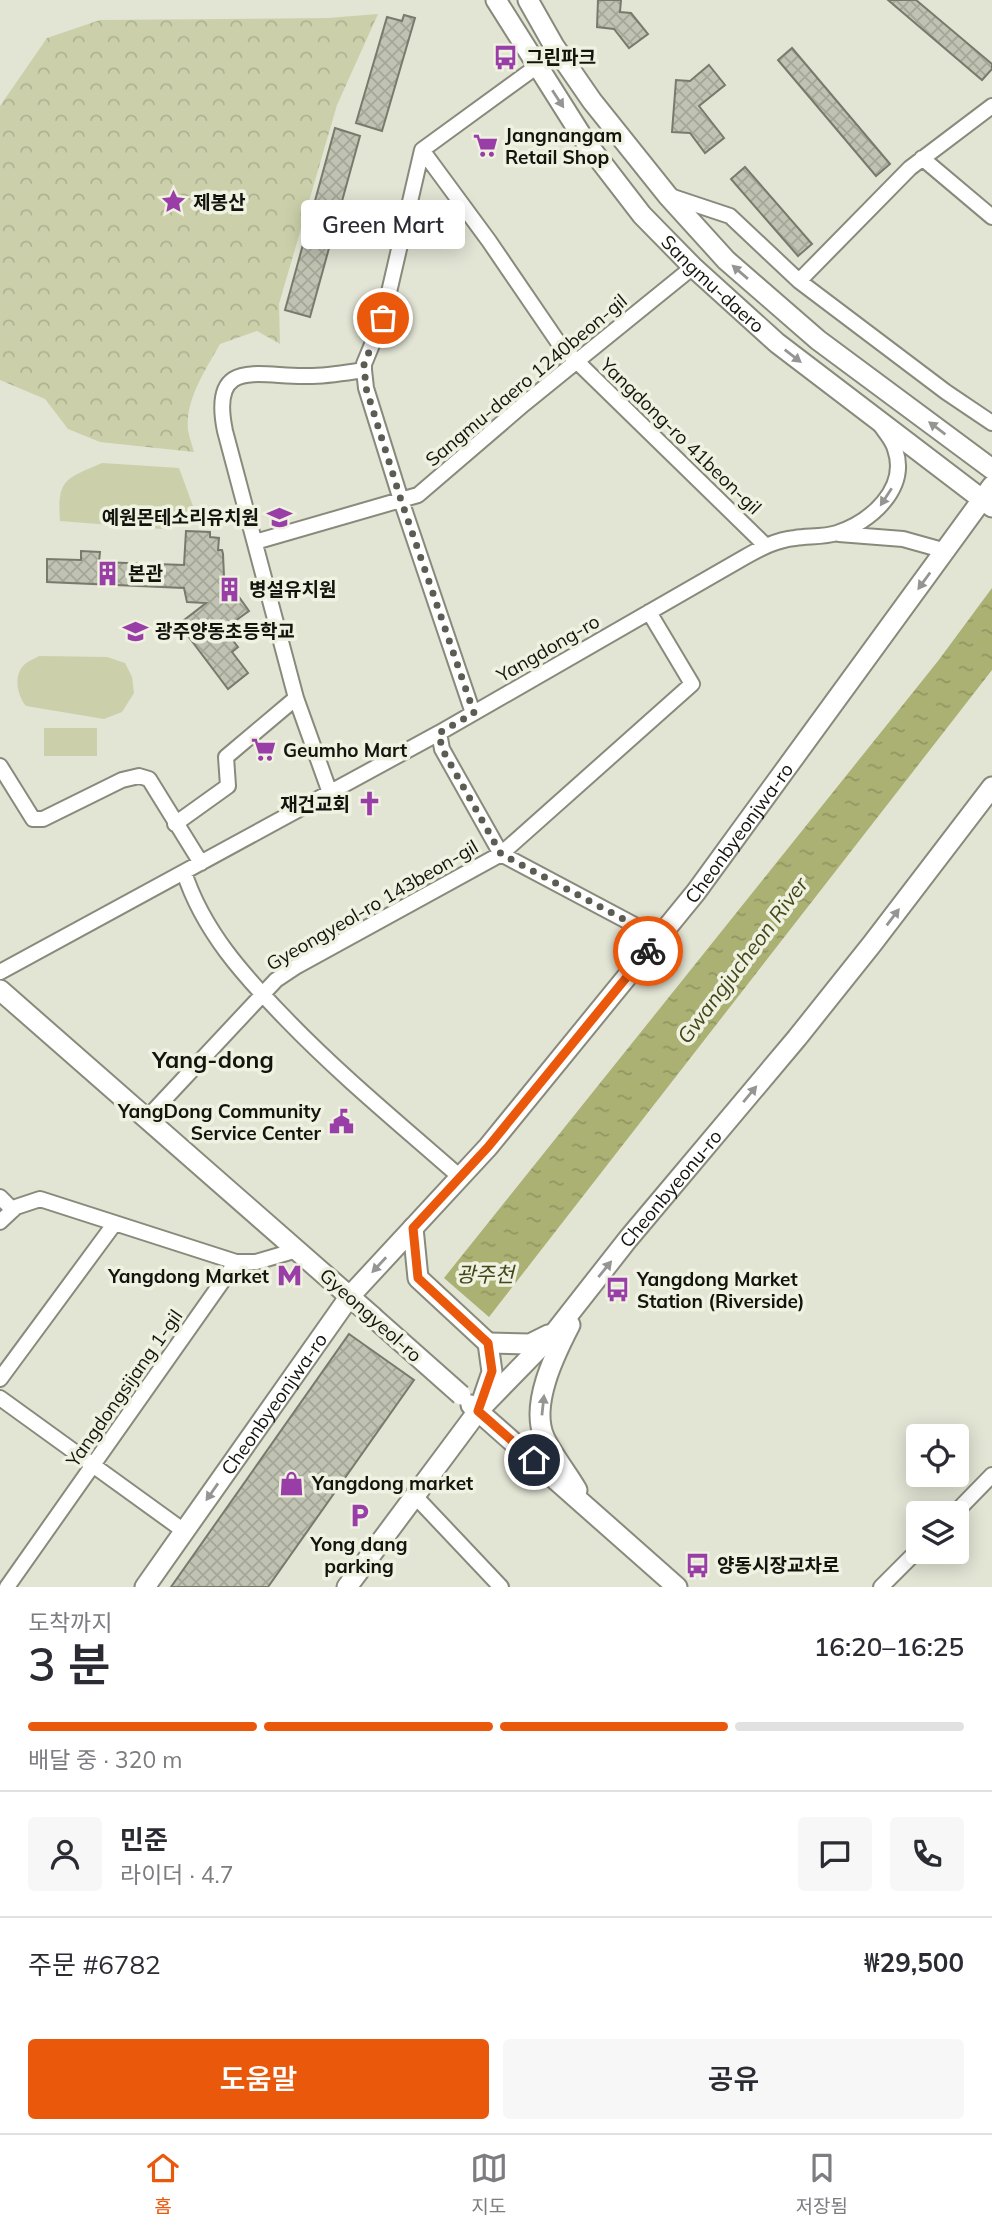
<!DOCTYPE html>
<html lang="ko">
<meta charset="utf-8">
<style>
body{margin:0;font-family:Mulish,"Noto Sans KR",sans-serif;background:#f7f7f7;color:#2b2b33;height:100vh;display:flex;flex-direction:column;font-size:26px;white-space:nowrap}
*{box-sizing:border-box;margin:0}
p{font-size:23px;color:#7c7c81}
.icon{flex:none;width:38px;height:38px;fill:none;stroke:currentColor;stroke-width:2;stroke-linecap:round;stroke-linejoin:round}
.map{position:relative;height:1587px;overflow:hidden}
.sheet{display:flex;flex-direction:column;background:#fff;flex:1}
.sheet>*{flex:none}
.tools{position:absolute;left:906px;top:1424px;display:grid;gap:14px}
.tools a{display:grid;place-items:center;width:63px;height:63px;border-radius:7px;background:#fff;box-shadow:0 4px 18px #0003;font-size:35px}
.pin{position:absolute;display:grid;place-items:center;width:60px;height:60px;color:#fff;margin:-30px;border:4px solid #fff;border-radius:50%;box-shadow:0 2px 7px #0007}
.courier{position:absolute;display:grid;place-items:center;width:70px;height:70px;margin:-35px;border:5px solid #ea580c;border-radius:50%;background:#fff;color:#222;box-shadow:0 2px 9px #0007}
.bubble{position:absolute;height:49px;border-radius:7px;background:#fff;box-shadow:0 4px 18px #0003;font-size:23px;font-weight:600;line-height:49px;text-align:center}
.head em{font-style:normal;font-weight:600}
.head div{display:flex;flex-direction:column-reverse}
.head{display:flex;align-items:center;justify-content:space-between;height:119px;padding:0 28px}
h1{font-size:46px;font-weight:600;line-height:52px}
.bar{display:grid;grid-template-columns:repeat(4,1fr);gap:10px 7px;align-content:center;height:84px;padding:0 28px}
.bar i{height:9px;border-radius:5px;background:#e1e1e2}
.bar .selected{background:#ea580c}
.bar p{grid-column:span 4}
.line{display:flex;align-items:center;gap:18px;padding:0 28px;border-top:2px solid #e1e1e2}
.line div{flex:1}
.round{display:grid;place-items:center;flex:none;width:74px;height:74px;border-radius:7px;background:#f7f7f7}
.cta{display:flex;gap:14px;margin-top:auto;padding:14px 28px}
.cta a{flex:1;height:80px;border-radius:7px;background:#ea580c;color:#fff;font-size:28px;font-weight:600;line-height:80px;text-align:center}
.cta a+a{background:#f7f7f7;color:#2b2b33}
.tabs{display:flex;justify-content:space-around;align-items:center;height:98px;border-top:2px solid #e1e1e2;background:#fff;font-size:19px;color:#7c7c81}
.tabs a{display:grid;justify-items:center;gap:4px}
.tabs .selected{color:#ea580c}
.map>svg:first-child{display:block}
</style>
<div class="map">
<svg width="992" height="1587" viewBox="0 0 992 1587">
<defs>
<pattern id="forest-crowns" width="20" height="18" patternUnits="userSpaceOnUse" patternTransform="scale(1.75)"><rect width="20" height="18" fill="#ccd0aa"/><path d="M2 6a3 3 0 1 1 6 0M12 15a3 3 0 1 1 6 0" fill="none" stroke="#aeb291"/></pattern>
<pattern id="water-ripples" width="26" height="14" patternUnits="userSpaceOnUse" patternTransform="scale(1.75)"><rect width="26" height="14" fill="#abb073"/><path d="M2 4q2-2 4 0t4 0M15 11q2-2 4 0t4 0" fill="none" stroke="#929662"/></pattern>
<pattern id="building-cross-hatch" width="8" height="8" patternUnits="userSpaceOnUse" patternTransform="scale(1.75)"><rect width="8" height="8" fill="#c0c2b2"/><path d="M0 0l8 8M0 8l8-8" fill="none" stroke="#a4a698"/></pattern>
</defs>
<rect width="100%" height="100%" fill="#e2e4d4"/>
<path fill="url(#forest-crowns)" d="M378,14L337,105L279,304L280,344L257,331L220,344C206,369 185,400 188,430C189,437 192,445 194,452L100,442L68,429L45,399L0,380V106L47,38L100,20L328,18Z"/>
<path fill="#ccd0aa" d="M102,463L179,468L197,517L170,513L162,529L60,521C57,478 66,479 102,463Z
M39,656L107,657L125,663L132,677L134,693L122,712L104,719L26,706C18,697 13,677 23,666C26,662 34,659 39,656Z
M44,728H97V756H44Z"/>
<path fill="url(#water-ripples)" d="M992,588V670L489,1317L444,1278L938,661Z"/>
<path fill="url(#building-cross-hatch)" stroke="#787a6b" stroke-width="2" d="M598,0H621L620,12L631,13L648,34L629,48L614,29L597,27Z
M888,0H916L992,64V69L982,80Z
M404,15L415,18L382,131L356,123L387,17L402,21Z
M792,48L890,164L876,176L778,60Z
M709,65L725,85L699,106L724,138L705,153L690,133L672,132L676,80L690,81Z
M335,128L360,136L310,317L285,310Z
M745,167L812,244L798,256L731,179Z
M186,531L210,532V537L219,538L218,550H222L223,554L224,576L249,611L224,629L238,647L232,652L248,673L228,689L179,624L206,603L187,602L184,588L47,582V559L81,560V551L100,552L99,562L184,565Z
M349,1334L414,1380L268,1587H171Z"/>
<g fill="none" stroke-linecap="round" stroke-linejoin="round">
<defs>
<path id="street" d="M422,150L489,241L560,345L766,546
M922,158L992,217
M670,196L730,216L799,281L946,392L992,423
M799,281L910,168L992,106
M839,534L903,539L946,551
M255,542L418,495L524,404L693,267
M473,713L401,500L366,388L364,370V364L383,318L422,150L536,67
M439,733L442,749L501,854L659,938
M0,766L33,819H43L122,780L139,776L149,779L201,863
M330,793L296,698L225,431C210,358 256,376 303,376C323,377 344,373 364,370
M175,824L228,786L226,757L296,698
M184,872C203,931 244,976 286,1019C341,1076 401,1125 460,1177
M0,972L439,733L745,557C761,548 776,540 795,538C808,536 824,537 837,533C870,522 909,489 895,449C893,441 886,433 881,426
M147,1118L276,980L297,966L501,854L692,684L649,612
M0,1197L13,1210
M0,1222L16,1207L40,1199L236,1262H256L297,1250
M0,1379L115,1223
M0,1398L184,1531
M414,1495L501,1587
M954,1514L992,1475
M7,1587L236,1262
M881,1587L919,1549"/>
<g id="secondary">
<path id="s1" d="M496,0L585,141L642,215L693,267L777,343L992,507"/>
<path d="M528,0L554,46L592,101L668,196L726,260L818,340L992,469"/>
<path d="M0,990L373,1317"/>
<path d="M413,1228L418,1278L488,1343L492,1372L481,1404"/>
<path d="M570,1325C555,1354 529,1406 545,1439C554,1457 567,1473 577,1490"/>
<path d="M488,1343L530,1344L548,1335"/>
<path d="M471,1405L677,1587"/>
<path id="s2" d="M145,1587L350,1296L488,1147L696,892L992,486"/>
<path id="s3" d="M347,1587L478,1411L555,1332L628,1239L797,1038L872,944L992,787"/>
</g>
</defs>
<use href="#street" stroke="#898a7b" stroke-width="18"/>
<use href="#secondary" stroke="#898a7b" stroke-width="23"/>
<use href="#street" stroke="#fff" stroke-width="14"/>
<use href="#secondary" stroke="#fff" stroke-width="19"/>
<defs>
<path id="secondary-bridge" d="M373,1317L461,1395"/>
</defs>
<use href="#secondary-bridge" stroke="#898a7b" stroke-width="23" stroke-linecap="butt"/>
<use href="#secondary-bridge" stroke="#fff" stroke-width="19"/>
</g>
<defs><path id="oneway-solid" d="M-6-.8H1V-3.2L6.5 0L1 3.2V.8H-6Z" transform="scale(1.75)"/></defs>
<g fill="#959593">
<use href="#oneway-solid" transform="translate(558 99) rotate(57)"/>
<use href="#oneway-solid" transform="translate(740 272) rotate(-139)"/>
<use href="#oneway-solid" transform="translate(793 356) rotate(38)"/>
<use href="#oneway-solid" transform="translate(937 428) rotate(-143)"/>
<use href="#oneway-solid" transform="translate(886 497) rotate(123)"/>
<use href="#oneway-solid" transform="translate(924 581) rotate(126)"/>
<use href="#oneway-solid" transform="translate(893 917) rotate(-53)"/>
<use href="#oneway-solid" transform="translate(750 1094) rotate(-50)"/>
<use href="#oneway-solid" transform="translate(379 1265) rotate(133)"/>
<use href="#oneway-solid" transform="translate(605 1269) rotate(-51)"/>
<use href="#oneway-solid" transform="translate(543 1405) rotate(-84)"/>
<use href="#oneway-solid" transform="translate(212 1492) rotate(125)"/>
</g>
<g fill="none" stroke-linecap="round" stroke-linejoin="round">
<path stroke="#5b5d53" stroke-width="7" stroke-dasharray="0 12.6" d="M383,318L364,364L366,388L401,500L474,713L439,733L442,749L501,854L659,938L648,951"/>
<path stroke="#ea580c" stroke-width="9" d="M534,1460L478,1411L492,1371L488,1343L418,1278L413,1228L488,1147L648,951"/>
</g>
<defs>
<symbol id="bus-bare" viewBox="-9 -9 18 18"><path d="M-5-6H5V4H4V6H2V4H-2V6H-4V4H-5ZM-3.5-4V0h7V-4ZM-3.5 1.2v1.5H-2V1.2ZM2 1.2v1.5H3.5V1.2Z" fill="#993da7" stroke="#eff1e1" stroke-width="2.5" paint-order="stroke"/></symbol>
<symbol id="supermarket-bare" viewBox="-9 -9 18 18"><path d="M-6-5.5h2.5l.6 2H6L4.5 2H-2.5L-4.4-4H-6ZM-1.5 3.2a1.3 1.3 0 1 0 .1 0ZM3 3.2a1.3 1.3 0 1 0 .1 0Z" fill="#993da7" stroke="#eff1e1" stroke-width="2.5" paint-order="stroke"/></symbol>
<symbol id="sight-bare" viewBox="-9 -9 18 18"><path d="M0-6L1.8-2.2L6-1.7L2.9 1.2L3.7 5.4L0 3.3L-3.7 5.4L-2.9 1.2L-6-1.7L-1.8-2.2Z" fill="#993da7" stroke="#eff1e1" stroke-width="2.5" paint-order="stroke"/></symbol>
<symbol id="school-bare" viewBox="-9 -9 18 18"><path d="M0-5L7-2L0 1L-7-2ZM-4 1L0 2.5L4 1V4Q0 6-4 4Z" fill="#993da7" stroke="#eff1e1" stroke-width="2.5" paint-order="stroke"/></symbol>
<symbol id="building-bare" viewBox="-9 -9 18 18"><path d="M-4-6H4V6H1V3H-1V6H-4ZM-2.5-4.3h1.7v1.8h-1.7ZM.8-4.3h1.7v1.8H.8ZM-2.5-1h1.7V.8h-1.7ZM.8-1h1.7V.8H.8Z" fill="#993da7" stroke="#eff1e1" stroke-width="2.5" paint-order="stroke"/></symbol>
<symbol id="church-bare" viewBox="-9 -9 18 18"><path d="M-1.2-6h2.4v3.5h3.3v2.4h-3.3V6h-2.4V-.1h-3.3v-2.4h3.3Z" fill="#993da7" stroke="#eff1e1" stroke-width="2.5" paint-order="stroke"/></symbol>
<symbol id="civic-bare" viewBox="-9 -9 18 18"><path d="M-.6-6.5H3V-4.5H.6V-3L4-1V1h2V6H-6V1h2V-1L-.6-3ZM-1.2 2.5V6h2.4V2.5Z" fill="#993da7" stroke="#eff1e1" stroke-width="2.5" paint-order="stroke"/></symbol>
<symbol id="metro-bare" viewBox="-9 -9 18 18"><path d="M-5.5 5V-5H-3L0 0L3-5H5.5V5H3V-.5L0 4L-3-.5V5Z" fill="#993da7" stroke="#eff1e1" stroke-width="2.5" paint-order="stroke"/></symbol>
<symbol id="shop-bare" viewBox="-9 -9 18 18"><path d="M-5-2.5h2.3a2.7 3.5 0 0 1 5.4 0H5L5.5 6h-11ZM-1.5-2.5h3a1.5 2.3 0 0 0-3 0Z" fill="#993da7" stroke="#eff1e1" stroke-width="2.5" paint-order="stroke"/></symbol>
<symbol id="parking-bare" viewBox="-9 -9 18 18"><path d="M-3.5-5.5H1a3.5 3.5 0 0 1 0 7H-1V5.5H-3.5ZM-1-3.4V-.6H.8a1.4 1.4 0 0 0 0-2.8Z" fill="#993da7" stroke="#eff1e1" stroke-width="2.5" paint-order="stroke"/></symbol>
</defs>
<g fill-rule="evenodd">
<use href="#bus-bare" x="488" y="40" width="35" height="35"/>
<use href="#supermarket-bare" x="468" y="128" width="35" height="35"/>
<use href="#sight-bare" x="156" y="184" width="35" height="35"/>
<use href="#school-bare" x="262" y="500" width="35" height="35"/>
<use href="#building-bare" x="90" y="556" width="35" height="35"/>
<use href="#building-bare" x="212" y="572" width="35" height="35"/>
<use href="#school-bare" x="118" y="614" width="35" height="35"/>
<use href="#supermarket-bare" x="246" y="732" width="35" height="35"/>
<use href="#church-bare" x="352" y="786" width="35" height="35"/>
<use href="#civic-bare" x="324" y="1104" width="35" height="35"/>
<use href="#metro-bare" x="272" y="1258" width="35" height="35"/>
<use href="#bus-bare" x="600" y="1272" width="35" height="35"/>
<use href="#shop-bare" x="274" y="1466" width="35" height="35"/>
<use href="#parking-bare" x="342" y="1498" width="35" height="35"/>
<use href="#bus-bare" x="680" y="1548" width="35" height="35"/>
</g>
<g text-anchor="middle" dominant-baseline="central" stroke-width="7" stroke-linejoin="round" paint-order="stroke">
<g font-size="19" font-weight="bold" fill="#13140e" stroke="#eff1e1" text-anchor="start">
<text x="526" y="57">그린파크</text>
<text x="505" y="135">Jangnangam<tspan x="505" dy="22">Retail Shop</tspan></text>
<text x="193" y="202">제봉산</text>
<text x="259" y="517" text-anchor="end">예원몬테소리유치원</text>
<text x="128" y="573">본관</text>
<text x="249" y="589">병설유치원</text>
<text x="155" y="631">광주양동초등학교</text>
<text x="283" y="750">Geumho Mart</text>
<text x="350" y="804" text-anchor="end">재건교회</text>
<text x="321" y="1111" text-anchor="end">YangDong Community<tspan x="321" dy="22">Service Center</tspan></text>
<text x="269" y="1276" text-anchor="end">Yangdong Market</text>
<text x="637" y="1279">Yangdong Market<tspan x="637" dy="22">Station (Riverside)</tspan></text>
<text x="312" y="1483">Yangdong market</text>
<text x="359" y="1544" text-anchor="middle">Yong dang<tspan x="359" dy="22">parking</tspan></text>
<text x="717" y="1565">양동시장교차로</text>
</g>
<g font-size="19" fill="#13140e" stroke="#eff1e1">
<text stroke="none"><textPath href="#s1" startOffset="359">Sangmu-daero</textPath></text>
<text transform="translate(526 380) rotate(-40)">Sangmu-daero 1240beon-gil</text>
<text transform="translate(681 436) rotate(44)">Yangdong-ro 41beon-gil</text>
<text transform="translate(548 648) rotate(-30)">Yangdong-ro</text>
<text stroke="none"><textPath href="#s2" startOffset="961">Cheonbyeonjwa-ro</textPath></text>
<text transform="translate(372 905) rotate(-30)">Gyeongyeol-ro 143beon-gil</text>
<text stroke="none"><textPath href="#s3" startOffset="514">Cheonbyeonu-ro</textPath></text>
<text transform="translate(371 1315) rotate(42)">Gyeongyeol-ro</text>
<text transform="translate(124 1388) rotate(-55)">Yangdongsijang 1-gil</text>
<text stroke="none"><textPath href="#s2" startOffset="224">Cheonbyeonjwa-ro</textPath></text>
</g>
<g font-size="21" font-style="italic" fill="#444718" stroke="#eff1e1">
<text transform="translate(742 960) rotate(-53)">Gwangjucheon River</text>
<text x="485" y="1274">광주천</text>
</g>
<g font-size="23" font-weight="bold" fill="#13140e" stroke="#eff1e1">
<text x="213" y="1059">Yang-dong</text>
</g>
</g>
</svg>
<div class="tools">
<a><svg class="icon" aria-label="locate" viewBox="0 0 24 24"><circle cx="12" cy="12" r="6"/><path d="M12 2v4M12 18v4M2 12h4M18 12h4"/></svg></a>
<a><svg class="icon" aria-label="layers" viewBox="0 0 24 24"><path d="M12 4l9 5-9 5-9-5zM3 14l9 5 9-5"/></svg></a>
</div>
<div class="pin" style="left:383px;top:318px;background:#ea580c"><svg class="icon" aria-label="bag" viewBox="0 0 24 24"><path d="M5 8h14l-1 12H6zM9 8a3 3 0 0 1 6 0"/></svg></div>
<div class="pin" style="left:534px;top:1460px;background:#1f2937"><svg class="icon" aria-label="home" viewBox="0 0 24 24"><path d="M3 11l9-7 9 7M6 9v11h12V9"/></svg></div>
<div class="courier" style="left:648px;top:951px"><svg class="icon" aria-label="bike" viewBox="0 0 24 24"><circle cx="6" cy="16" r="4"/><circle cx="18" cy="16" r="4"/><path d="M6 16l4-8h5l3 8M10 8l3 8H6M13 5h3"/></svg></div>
<div class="bubble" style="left:301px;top:200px;width:164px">Green Mart</div>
</div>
<section class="sheet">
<div class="head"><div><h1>3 분</h1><p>도착까지</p></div><em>16:20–16:25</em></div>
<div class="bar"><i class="selected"></i><i class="selected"></i><i class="selected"></i><i></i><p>배달 중 · 320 m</p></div>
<div class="line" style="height:126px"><a class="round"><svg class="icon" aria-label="person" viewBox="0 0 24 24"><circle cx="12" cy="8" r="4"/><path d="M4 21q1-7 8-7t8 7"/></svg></a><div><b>민준</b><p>라이더 · 4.7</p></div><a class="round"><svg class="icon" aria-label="chat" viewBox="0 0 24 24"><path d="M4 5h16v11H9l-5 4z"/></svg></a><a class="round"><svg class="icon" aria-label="phone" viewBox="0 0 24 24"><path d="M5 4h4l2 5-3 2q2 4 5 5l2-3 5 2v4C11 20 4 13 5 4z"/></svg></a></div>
<div class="line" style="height:91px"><div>주문 #6782</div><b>₩29,500</b></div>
<div class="cta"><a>도움말</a><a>공유</a></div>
</section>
<nav class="tabs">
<a class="selected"><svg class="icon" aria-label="home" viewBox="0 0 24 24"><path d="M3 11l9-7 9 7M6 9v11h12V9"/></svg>홈</a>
<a><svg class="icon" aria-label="map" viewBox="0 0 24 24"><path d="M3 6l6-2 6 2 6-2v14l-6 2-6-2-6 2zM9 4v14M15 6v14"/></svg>지도</a>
<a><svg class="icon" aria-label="saved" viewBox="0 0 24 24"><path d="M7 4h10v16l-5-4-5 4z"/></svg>저장됨</a>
</nav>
